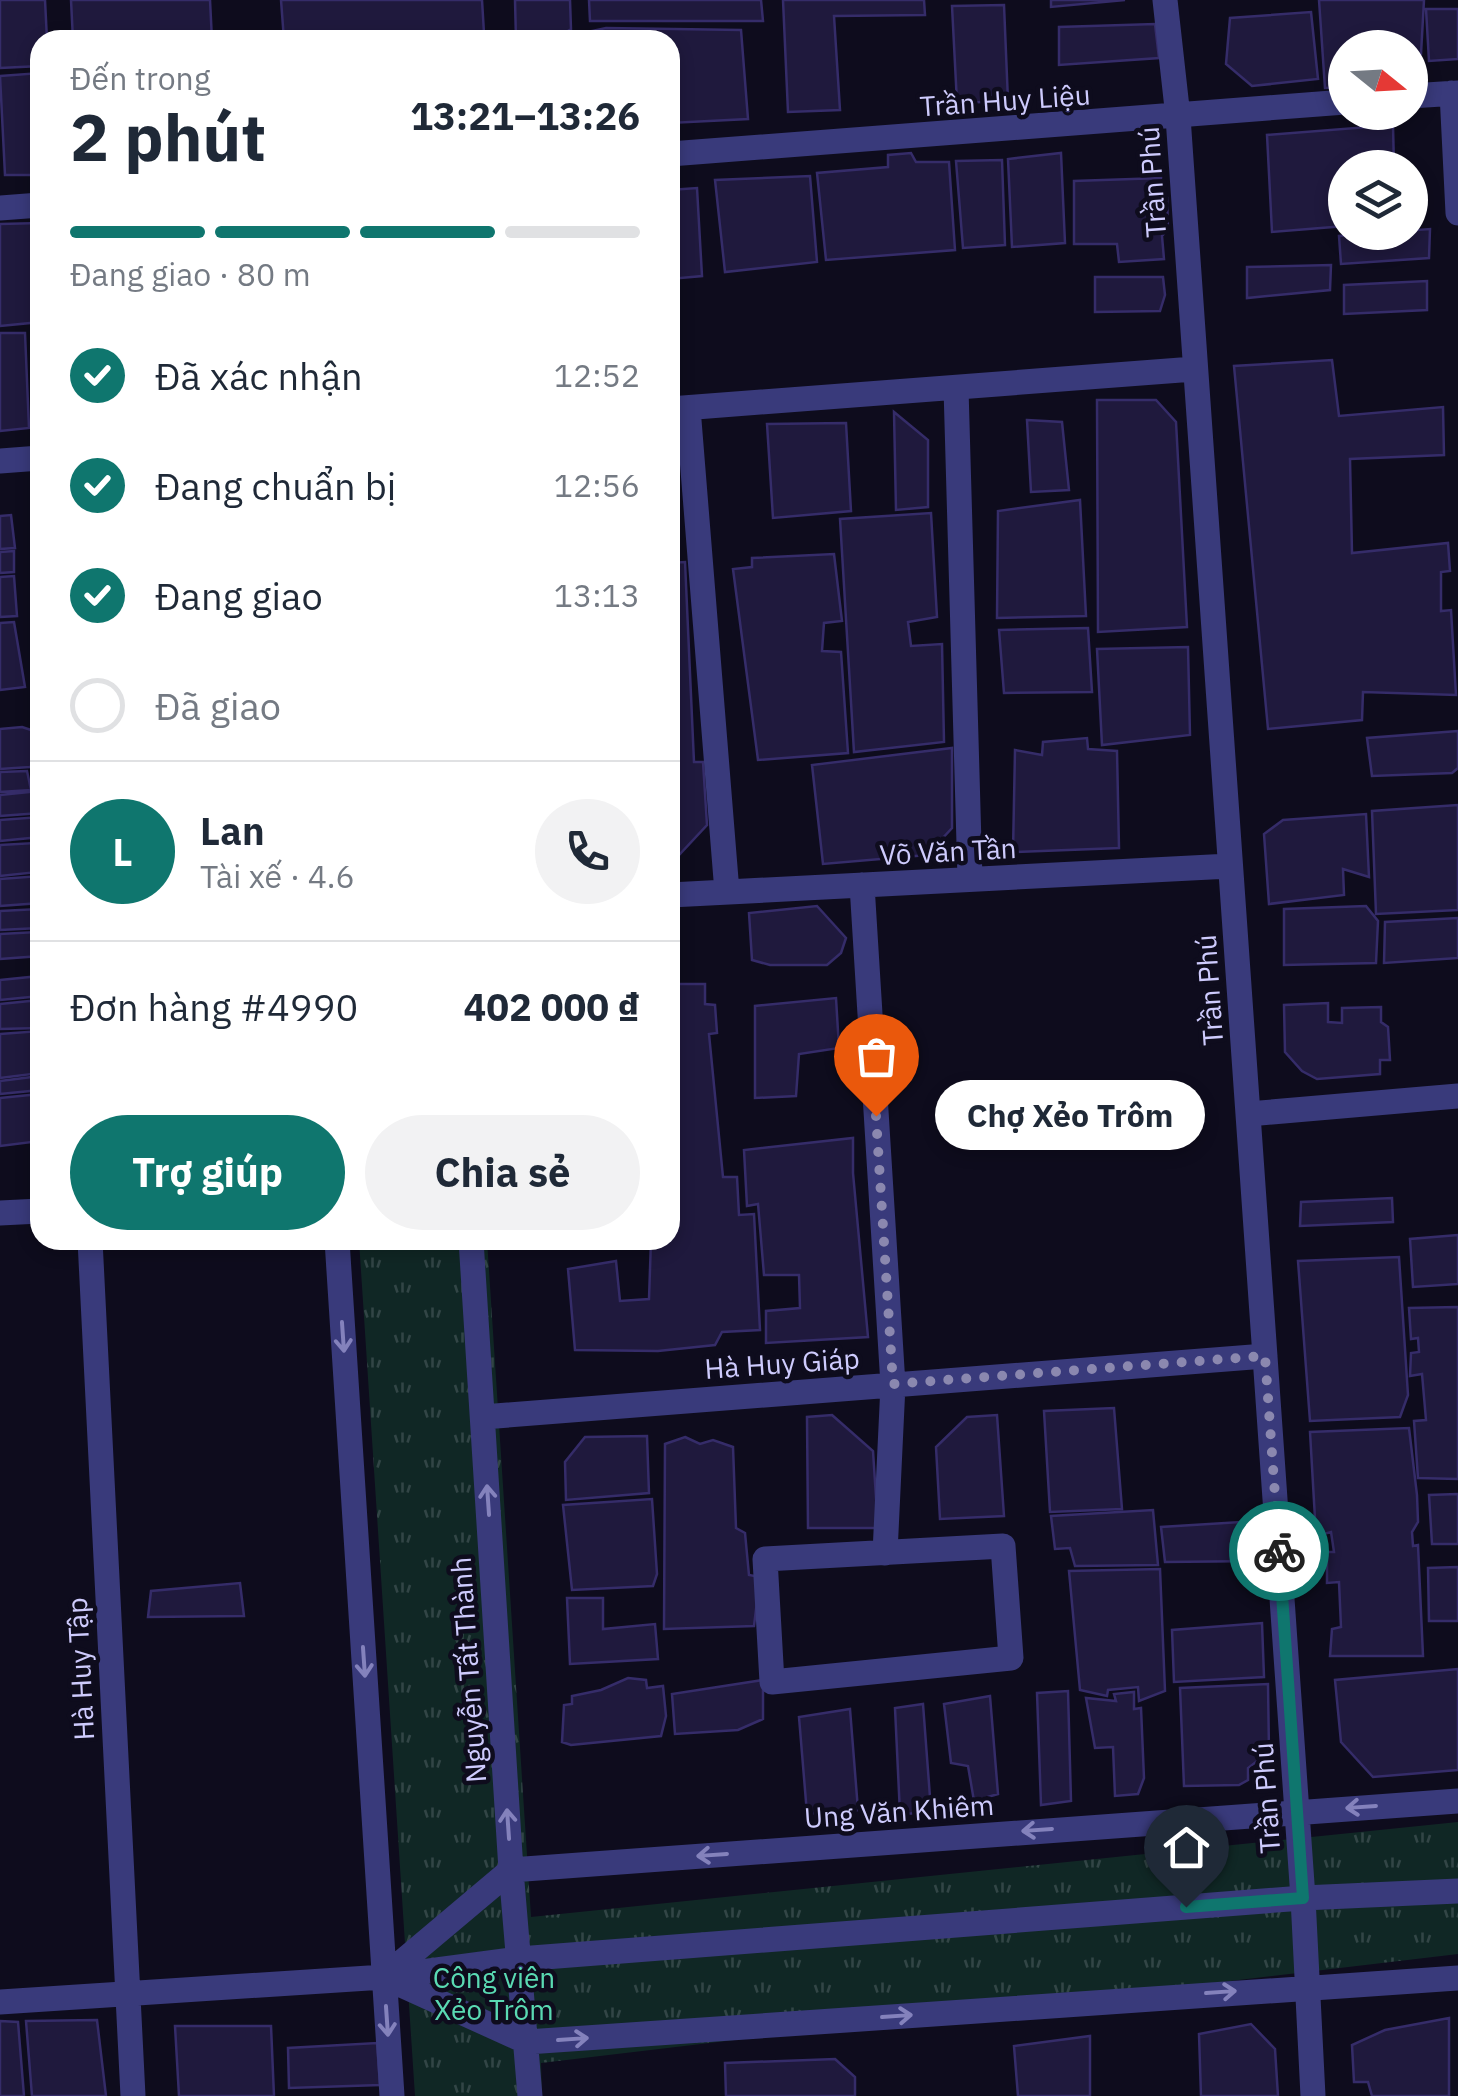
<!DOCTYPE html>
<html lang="vi">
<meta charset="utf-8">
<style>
body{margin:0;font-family:"IBM Plex Sans",sans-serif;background:#f2f2f3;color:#1f2937;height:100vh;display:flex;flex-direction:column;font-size:38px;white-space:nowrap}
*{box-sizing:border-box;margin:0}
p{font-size:32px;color:#747a83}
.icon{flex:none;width:55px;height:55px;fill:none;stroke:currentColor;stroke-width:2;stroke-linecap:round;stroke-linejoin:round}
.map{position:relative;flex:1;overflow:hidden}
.side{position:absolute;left:30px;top:30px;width:650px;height:1220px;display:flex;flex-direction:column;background:#fff;border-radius:30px;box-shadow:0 5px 15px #0003}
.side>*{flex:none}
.needle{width:65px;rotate:108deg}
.tools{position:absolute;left:1328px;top:30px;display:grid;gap:20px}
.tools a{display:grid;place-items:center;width:100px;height:100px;border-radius:50%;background:#fff;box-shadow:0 5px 15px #0003;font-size:50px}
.pin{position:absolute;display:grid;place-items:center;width:85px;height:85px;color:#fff;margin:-102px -42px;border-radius:50% 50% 50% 0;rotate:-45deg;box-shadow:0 0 10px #0007}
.pin .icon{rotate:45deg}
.courier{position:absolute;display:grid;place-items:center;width:100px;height:100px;margin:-50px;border:8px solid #0f766e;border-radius:50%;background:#fff;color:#222;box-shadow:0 2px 12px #0007}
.bubble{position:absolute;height:70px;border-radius:35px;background:#fff;box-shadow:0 5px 15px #0003;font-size:32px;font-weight:700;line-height:70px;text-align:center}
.head em{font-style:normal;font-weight:700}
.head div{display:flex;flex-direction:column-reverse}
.head{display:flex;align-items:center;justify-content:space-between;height:170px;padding:0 40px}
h1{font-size:65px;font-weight:700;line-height:75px}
.bar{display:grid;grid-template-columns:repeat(4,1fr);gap:15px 10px;align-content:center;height:120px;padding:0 40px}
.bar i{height:12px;border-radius:8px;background:#e0e1e3}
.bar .current{background:#0f766e}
.bar p{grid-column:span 4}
.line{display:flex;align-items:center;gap:25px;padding:0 40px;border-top:2px solid #e0e1e3}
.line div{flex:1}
.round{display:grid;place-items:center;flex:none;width:105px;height:105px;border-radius:52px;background:#f2f2f3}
ol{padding:0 40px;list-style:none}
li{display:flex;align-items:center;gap:30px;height:110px}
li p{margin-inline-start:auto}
li .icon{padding:10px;border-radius:50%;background:#0f766e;color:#fff;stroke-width:4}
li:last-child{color:#747a83}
li i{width:55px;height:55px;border:5px solid #e0e1e3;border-radius:50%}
.primary-button{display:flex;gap:20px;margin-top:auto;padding:20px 40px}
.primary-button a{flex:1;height:115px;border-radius:60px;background:#0f766e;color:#fff;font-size:40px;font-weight:700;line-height:115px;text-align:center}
.primary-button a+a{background:#f2f2f3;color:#1f2937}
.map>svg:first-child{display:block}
</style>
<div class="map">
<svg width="1458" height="2096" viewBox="0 0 1458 2096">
<defs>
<pattern id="park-tufts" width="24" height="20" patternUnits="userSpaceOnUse" patternTransform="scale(2.5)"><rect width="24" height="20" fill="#102725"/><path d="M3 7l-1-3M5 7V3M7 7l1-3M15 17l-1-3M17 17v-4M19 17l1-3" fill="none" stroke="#324546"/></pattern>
</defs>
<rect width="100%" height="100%" fill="#0e0c1d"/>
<path fill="url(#park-tufts)" d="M359,1240H487L531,1917L1458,1822V1954L541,2063L542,2096H415Z"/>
<path fill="#1f193d" stroke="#352c69" stroke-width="2.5" d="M0,0H45L47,40H40V66L0,68Z
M71,0H210L212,40H73Z
M281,0H482L484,33L389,40H284Z
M515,0H570L571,29L554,40H516Z
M589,0H761L763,21H590Z
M783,0H924L925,15L834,16L840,110L788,112Z
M1051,0H1125L1051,7Z
M1319,0H1424L1421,54L1410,58V48H1345V87L1325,88Z
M1004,5L1008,101L957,103L952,6Z
M1426,9H1458V59L1429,61Z
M1311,12L1318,79L1252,86L1226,64L1230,18Z
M1155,24L1159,58L1059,65V27Z
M606,28L741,30L748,119L670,123V40H569V36Z
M40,73V175H5L0,76Z
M1393,125L1394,168H1345V226L1272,232L1267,135Z
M911,153L916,162H949L955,250L826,260L817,173L888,167V155Z
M1061,153L1065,243L1012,247L1008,159Z
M1002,160L1005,245L963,248L956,161Z
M810,176L817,262L725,272L715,180Z
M1161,178L1160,198H1167L1168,229L1162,236L1164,259L1119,262L1117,244H1074V181Z
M697,188L702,276L670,279V190Z
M40,223V322L0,326V224Z
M1430,229L1429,258L1341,264L1339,236Z
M1331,265L1330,290L1247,298V267Z
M1095,277H1163L1165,295L1160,311L1095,312Z
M1427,281V310L1344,314V285Z
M0,333H25L29,428L0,431Z
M1332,360L1339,416L1443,407L1444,455L1350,459L1352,553L1448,543L1450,571L1441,572V611L1451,610L1456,695L1363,692L1362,720L1268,729L1234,366Z
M1097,400H1156L1176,422L1187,627L1098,632Z
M894,412L928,440V507L896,510Z
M1027,420L1062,422L1069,490L1031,492Z
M846,423L851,511L773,518L767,424Z
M1080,500L1086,616L997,618L998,511Z
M931,513L937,617L908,622L911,646L942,644L944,742L854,752L840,519Z
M11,515L15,548L0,549V516Z
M14,551V572L0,573V552Z
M834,554L842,621L824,623L822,651L841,652L848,753L758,760L733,569L752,567V558Z
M685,562L694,762H703L707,825L679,855L670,856V563Z
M14,576L17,616L0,617V577Z
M14,622L25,687L0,690V623Z
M1088,628L1092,692L1004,693L999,630Z
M1188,647L1190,735L1102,745L1097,649Z
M22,727L31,730L36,762L30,767L0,769V729Z
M1458,731V768L1452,773L1372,776L1367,738Z
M1087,738L1088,749L1117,751L1119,848L1013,852L1015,750L1042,755L1043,742Z
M952,748V828L927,855L823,864L812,765Z
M27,771L31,790L0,792V772Z
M39,791L40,813L0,816V795Z
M1458,805V910L1376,914L1372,811Z
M1366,814L1369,877L1343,869L1344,895L1269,904L1264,834L1283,820Z
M40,817V837L0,841V820Z
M35,843L38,872L0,876V845Z
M40,876V903L0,906V879Z
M817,906L846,938L841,953L827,965H770L752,960L749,913Z
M1366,906L1378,921L1376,963L1284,965V909Z
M39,909V928L0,930V911Z
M1458,918V958L1384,963L1385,922Z
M37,932L40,956L0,959V934Z
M40,976V996L0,1000V980Z
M670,984H705V1004L715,1005L717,1033L709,1034L723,1177H737L739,1215L754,1214L760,1330L722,1332L715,1345L658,1351L575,1350L568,1269L616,1261L620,1301L649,1299L651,1240H670Z
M836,998L839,1048L799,1054L796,1096L755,1098V1006Z
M40,1000V1028L0,1029V1004Z
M1328,1003V1022L1342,1023V1008L1381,1007V1022L1388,1027L1390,1060H1380V1074L1317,1079L1302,1071L1285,1052L1284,1005Z
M40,1031V1073L0,1078V1034Z
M40,1076V1090L0,1094V1081Z
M40,1094V1141L0,1146V1098Z
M853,1138V1173L868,1337L766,1343V1311L800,1308L799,1275H764L758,1204L747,1206L744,1150Z
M1392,1198L1393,1222L1300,1226L1301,1202Z
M1458,1235V1284L1413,1287L1410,1239Z
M1399,1257L1408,1395L1400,1417L1310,1421L1298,1261Z
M1458,1307V1479L1418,1478L1414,1421L1426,1420L1422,1374L1410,1376L1411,1353L1419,1352L1418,1338L1411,1339L1409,1308Z
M1114,1408L1122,1509L1050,1512L1044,1411Z
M832,1415L873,1451L878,1528H808L807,1417Z
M997,1415L1004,1516L940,1519L936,1447L967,1417Z
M1409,1428L1417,1495L1418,1522L1412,1532L1413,1546L1418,1545L1423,1656H1330L1332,1629L1341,1627L1339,1582L1327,1583V1552H1334L1331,1532L1316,1536L1310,1432Z
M647,1436L649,1493L566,1500L565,1462L585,1437Z
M685,1437L700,1444L713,1440L733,1447L736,1528L745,1533L749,1575L760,1577L754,1626L664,1629L665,1444Z
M1458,1494V1544H1432L1429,1495Z
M652,1499L657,1574L653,1586L572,1590L563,1505Z
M1153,1510L1158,1565L1075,1566L1070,1548L1055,1549L1051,1516Z
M1257,1521L1259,1561L1165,1562L1161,1527Z
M1458,1567V1621H1429L1428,1568Z
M1160,1569L1165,1691L1139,1701L1138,1687L1108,1690L1107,1696L1080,1690L1069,1571Z
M240,1583L244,1616L148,1617L151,1591Z
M567,1598H603V1629L655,1624L658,1659L570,1664Z
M1262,1623L1264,1677L1174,1682L1172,1630Z
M1458,1669V1770L1373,1777L1341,1742L1335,1680Z
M628,1678L646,1680L647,1688L663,1686L666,1716L661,1736L571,1745L562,1742L564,1705L572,1704V1696L601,1690Z
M763,1680V1719L738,1730L675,1734L672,1694Z
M1268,1684L1269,1752L1248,1768V1780L1239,1785L1184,1786L1180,1688Z
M1068,1691L1071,1801L1041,1805L1037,1693Z
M1134,1692V1709L1141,1708L1144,1778L1138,1794L1115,1796L1113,1747L1095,1748L1086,1698L1116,1701L1114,1694Z
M990,1696L998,1794L974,1801L968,1766L951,1763L944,1704Z
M923,1704L930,1797L923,1813L900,1814L895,1708Z
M850,1709L858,1810L807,1814L799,1717Z
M1449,2018V2096H1372L1368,2082H1354L1352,2045L1385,2030Z
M97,2020L106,2096H32L26,2021Z
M0,2021L18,2022L24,2096H0Z
M1251,2024L1275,2049L1278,2096H1201L1199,2034Z
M175,2026H271L274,2096H179Z
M1090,2036V2096H1018L1014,2046Z
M377,2043L380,2085L289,2088L288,2048Z
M835,2059L855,2077V2096H726L725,2063Z"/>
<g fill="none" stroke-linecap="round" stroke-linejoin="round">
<path stroke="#393a7b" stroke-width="25" d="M1165,0L1178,117L1303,1898L1313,2096
M1452,93L1458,213
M1410,96L1458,93
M670,154L1345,102
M0,208L40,205
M956,388L970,879
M688,408L727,892
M670,409L1194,369
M0,461L40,458
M862,885L893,1385L885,1553
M670,895L1230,866
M1248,1114L1458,1096
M0,1213L40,1211
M90,1240L133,2096
M337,1240L392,2096
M471,1240L511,1870L530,2096
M483,1417L1265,1356
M1003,1546L1011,1658L772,1682L765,1559Z
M384,1977L511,1870L1458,1801
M384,1977L527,2042L1458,1978
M0,2002L384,1977L519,1959L1303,1898L1458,1891"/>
</g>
<defs><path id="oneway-shaft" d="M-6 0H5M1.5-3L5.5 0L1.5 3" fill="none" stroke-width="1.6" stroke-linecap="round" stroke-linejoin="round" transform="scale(2.5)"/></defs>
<g stroke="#8482bc">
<use href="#oneway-shaft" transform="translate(343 1337) rotate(86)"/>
<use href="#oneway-shaft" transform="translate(488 1500) rotate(-94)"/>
<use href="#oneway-shaft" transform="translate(364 1662) rotate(86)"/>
<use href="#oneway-shaft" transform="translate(1361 1807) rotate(176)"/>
<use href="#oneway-shaft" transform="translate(508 1824) rotate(-94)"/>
<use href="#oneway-shaft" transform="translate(1037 1830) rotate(176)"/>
<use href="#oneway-shaft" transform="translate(712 1855) rotate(176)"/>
<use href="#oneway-shaft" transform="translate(1221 1992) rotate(-4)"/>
<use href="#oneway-shaft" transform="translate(897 2016) rotate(-4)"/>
<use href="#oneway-shaft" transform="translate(387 2021) rotate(86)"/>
<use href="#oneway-shaft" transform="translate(573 2039) rotate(-4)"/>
</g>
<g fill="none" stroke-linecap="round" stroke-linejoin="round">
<path stroke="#8b88af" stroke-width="10" stroke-dasharray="0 18" d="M876,1116L893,1384L1265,1356L1279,1551"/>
<path stroke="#0f766e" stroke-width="12" d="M1186,1907L1303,1898L1279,1551"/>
</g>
<g text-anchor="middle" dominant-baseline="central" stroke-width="9" stroke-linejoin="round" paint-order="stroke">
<g font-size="28" fill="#cecbfd" stroke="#0e0c1d">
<text transform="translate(1005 100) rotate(-4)">Trần Huy Liệu</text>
<text transform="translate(1152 182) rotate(-94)">Trần Phú</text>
<text transform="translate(948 851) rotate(-3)">Võ Văn Tần</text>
<text transform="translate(1209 990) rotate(-94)">Trần Phú</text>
<text transform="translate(782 1363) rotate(-4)">Hà Huy Giáp</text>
<text transform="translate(80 1669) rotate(-93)">Hà Huy Tập</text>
<text transform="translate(468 1670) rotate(-94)">Nguyễn Tất Thành</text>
<text transform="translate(1266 1798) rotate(-94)">Trần Phú</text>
<text transform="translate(899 1811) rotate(-4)">Ung Văn Khiêm</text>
</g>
<g font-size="28" fill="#5adab3" stroke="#0e0c1d">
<text x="494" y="1977">Công viên<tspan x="494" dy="32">Xẻo Trôm</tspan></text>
</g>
</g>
</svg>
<div class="tools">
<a><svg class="needle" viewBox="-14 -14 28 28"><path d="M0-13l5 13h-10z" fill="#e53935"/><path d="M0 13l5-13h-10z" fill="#747a83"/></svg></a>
<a><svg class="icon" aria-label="layers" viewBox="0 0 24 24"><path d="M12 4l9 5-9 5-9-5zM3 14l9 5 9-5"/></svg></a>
</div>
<div class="pin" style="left:876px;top:1116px;background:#ea580c"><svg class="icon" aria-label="bag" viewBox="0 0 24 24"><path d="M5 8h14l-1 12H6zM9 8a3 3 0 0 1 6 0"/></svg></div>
<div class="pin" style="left:1186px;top:1907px;background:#1f2937"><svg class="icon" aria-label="home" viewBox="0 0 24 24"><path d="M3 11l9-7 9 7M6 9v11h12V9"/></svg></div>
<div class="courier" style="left:1279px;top:1551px"><svg class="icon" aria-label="bike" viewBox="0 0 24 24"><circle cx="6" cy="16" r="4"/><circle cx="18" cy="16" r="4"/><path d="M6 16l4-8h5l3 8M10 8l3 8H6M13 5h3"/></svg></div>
<div class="bubble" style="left:935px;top:1080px;width:270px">Chợ Xẻo Trôm</div>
<section class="side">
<div class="head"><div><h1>2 phút</h1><p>Đến trong</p></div><em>13:21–13:26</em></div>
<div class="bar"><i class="current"></i><i class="current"></i><i class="current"></i><i></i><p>Đang giao · 80 m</p></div>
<ol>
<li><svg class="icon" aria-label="check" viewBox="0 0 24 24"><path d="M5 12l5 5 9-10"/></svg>Đã xác nhận<p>12:52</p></li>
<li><svg class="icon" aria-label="check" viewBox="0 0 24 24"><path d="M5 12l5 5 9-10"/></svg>Đang chuẩn bị<p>12:56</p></li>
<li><svg class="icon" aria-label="check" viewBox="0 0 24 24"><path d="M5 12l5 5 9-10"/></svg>Đang giao<p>13:13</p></li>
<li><i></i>Đã giao</li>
</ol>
<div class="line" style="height:180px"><b class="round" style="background:#0f766e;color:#fff">L</b><div><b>Lan</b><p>Tài xế · 4.6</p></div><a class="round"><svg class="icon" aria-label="phone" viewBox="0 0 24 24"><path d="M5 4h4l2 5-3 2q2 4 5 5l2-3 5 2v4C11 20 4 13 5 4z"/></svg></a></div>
<div class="line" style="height:130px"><div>Đơn hàng #4990</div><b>402 000 ₫</b></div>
<div class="primary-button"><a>Trợ giúp</a><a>Chia sẻ</a></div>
</section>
</div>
